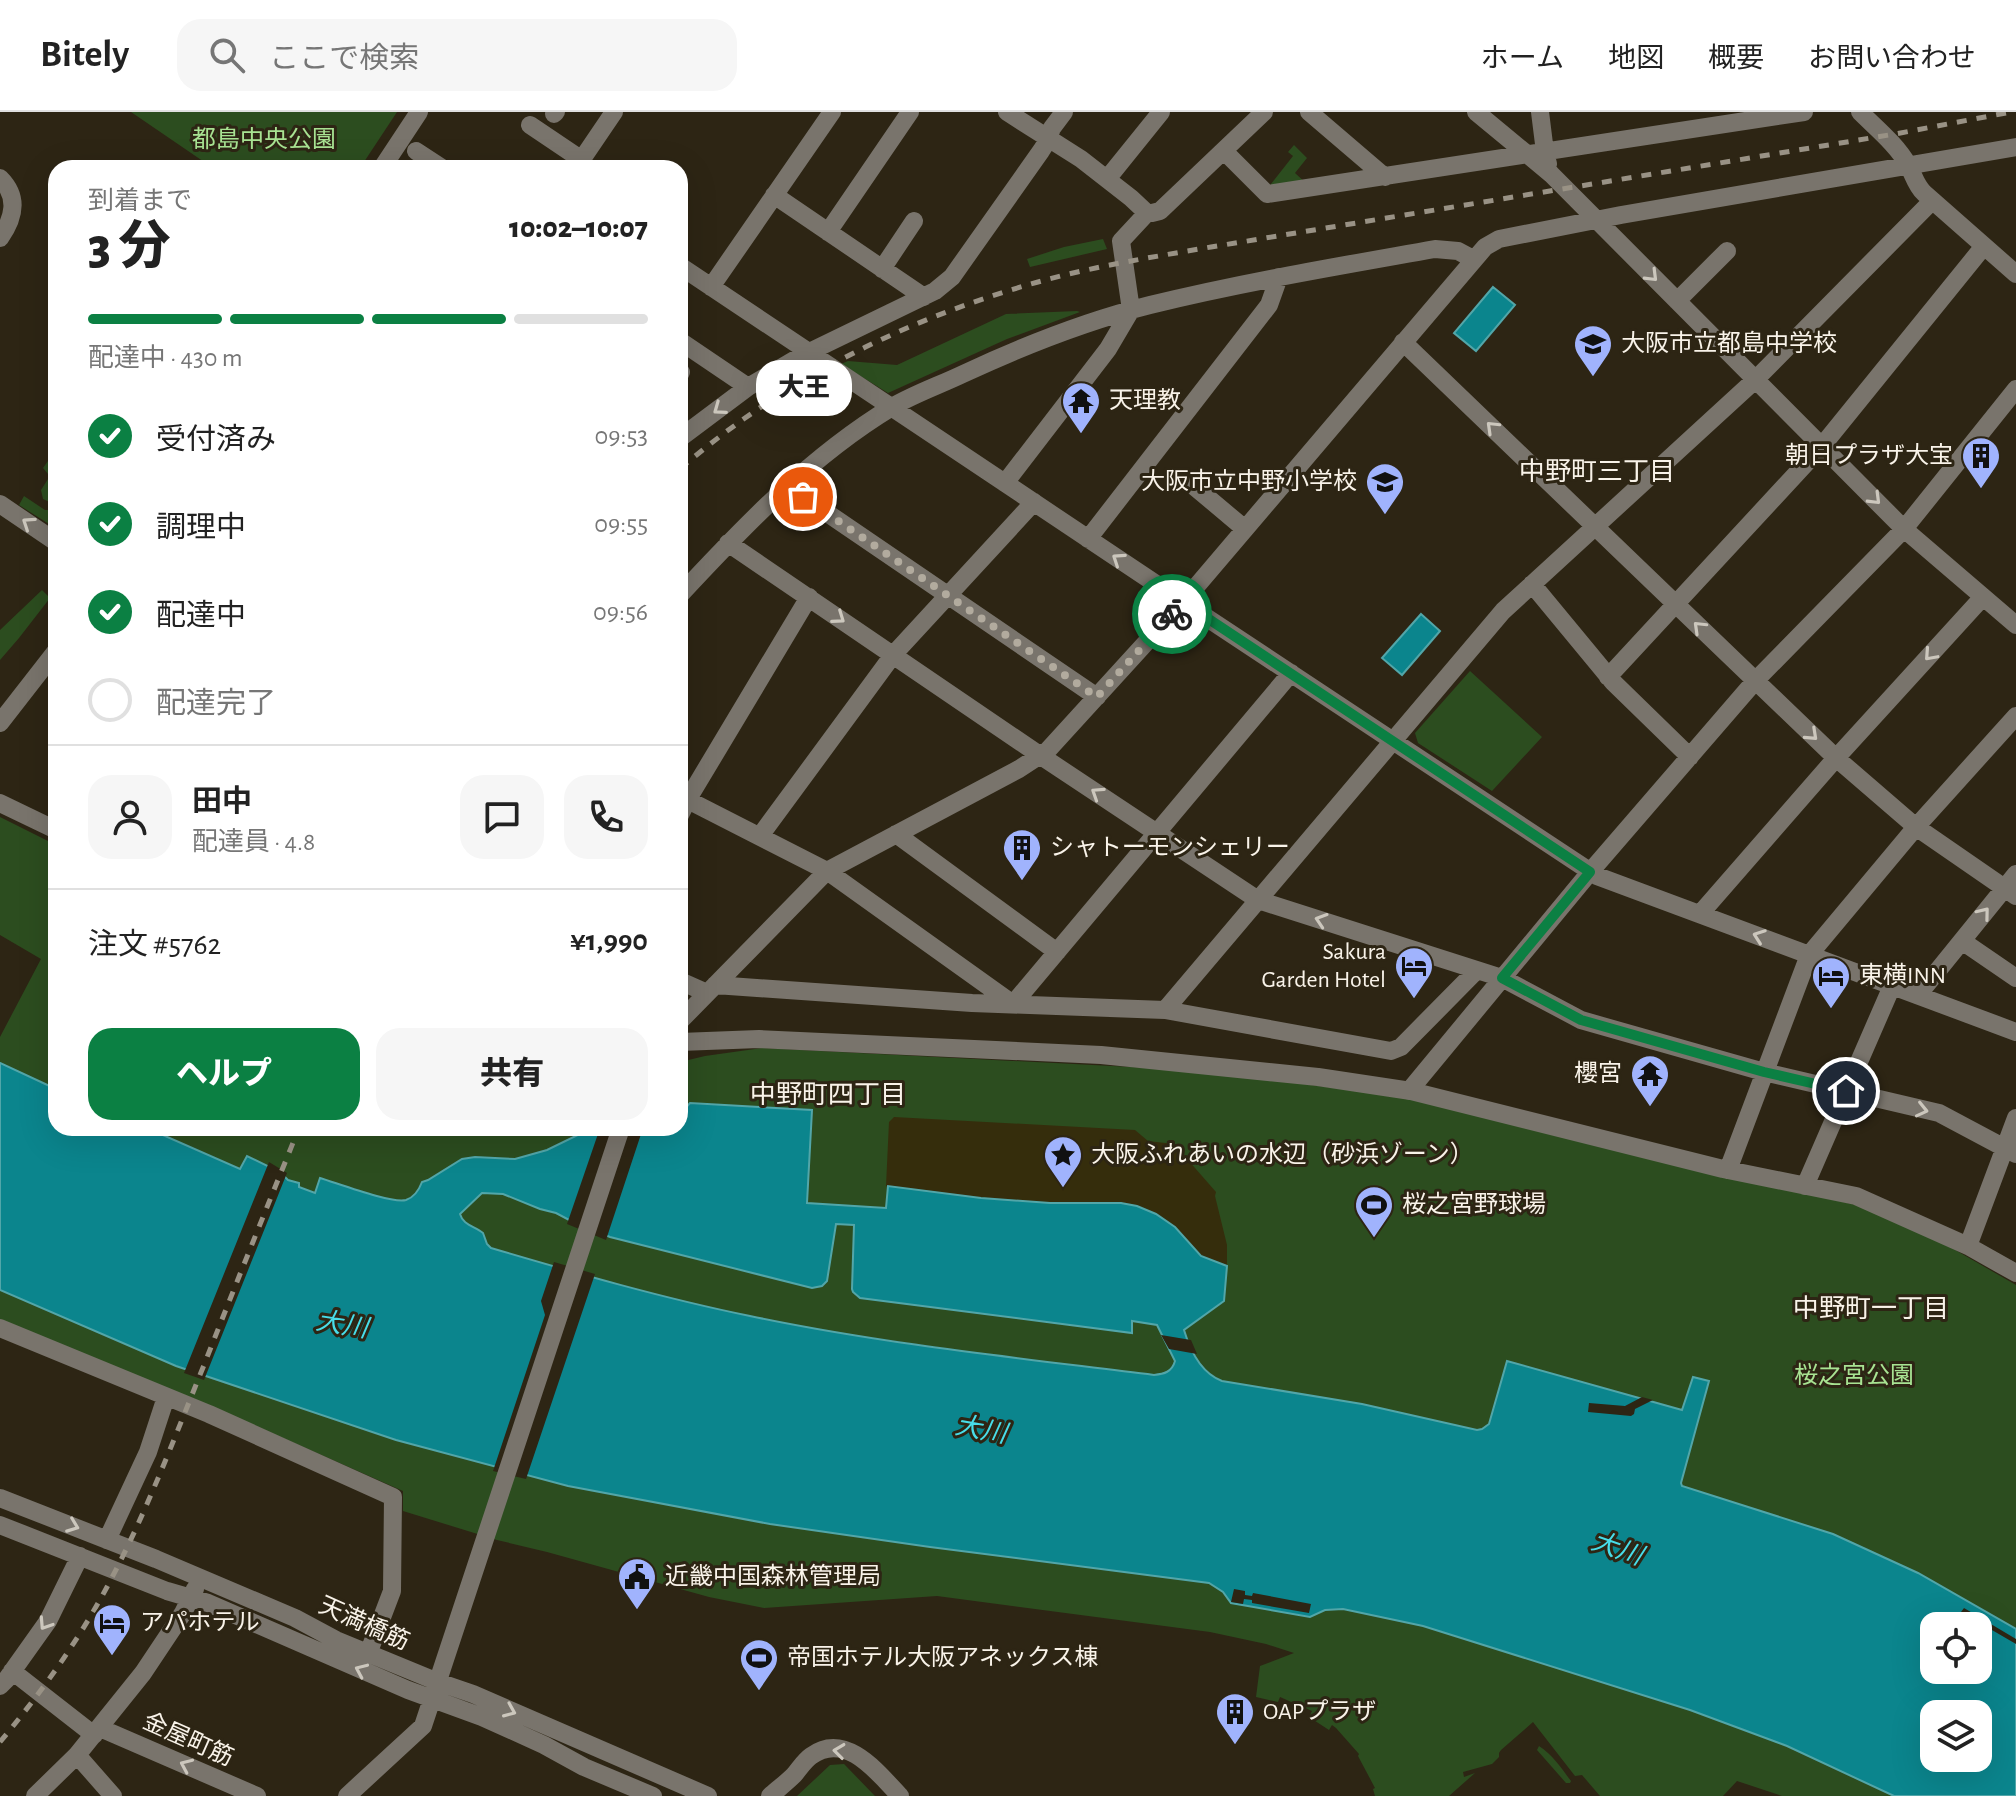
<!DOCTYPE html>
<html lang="ja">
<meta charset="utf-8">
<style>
body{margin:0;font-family:"Alegreya Sans","Noto Sans JP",sans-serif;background:#f6f6f6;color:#222;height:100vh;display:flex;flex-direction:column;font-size:30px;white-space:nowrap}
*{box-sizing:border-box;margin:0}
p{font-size:26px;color:#767676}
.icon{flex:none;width:44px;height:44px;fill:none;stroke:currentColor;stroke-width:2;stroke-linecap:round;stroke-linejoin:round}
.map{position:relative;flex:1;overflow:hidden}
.side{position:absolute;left:48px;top:48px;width:640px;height:976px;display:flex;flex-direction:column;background:#fff;border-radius:24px;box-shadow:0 8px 32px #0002}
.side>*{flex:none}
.tools{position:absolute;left:1920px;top:1500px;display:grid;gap:16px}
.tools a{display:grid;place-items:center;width:72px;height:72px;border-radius:16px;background:#fff;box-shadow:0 8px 32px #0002;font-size:40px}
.pin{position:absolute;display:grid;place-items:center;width:68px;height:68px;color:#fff;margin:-34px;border:4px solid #fff;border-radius:50%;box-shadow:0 2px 8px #0007}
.courier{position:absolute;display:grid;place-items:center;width:80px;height:80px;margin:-40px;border:6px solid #0b8043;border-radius:50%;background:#fff;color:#222;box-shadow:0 2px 10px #0007}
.bubble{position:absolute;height:56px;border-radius:24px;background:#fff;box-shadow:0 8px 32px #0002;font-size:26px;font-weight:800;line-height:56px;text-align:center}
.headline em{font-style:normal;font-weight:800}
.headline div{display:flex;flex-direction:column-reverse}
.headline{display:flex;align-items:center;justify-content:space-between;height:136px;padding:0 40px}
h1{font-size:52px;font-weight:800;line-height:60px}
.bar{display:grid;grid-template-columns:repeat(4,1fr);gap:12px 8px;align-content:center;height:96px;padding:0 40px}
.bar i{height:10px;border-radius:6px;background:#e0e0e0}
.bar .selected{background:#0b8043}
.bar p{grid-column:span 4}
.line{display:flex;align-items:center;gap:20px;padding:0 40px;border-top:2px solid #e0e0e0}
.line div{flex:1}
.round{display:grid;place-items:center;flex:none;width:84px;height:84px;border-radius:24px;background:#f6f6f6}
ol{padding:0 40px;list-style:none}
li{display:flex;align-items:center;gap:24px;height:88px}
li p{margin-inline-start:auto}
li .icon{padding:8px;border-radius:50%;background:#0b8043;color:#fff;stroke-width:4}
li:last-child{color:#767676}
li i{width:44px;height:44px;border:4px solid #e0e0e0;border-radius:50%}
.cta{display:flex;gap:16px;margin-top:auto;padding:16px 40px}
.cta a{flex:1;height:92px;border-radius:24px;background:#0b8043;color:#fff;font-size:32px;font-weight:800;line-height:92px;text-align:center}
.cta a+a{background:#f6f6f6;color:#222}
header{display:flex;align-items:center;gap:48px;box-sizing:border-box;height:112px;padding:0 40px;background:#fff;border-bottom:2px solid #e0e0e0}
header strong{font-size:38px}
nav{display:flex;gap:44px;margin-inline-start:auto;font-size:28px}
.search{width:560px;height:72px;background:#f6f6f6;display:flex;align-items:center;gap:20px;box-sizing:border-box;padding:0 28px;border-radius:24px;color:#767676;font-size:30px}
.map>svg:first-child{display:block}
</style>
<header>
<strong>Bitely</strong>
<div class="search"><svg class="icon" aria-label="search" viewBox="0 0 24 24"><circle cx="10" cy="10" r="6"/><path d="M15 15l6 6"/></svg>ここで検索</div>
<nav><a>ホーム</a><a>地図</a><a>概要</a><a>お問い合わせ</a></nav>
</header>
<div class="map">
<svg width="2016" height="1684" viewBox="0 0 2016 1684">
<rect width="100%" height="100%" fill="#2d2514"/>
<path fill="#2c4d1f" d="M131,0H397L360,56H213Z
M1294,33L1307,46L1295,61L1307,72L1267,77L1293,44L1288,40Z
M1103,127L1107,137L1030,155L1027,147L1064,135Z
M1077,199L1080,200L1007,227L888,281L841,252L848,249L897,253L1006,202Z
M55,339L56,391L54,392L43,387L41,378L48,367V362L43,356Z
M24,384L45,398H56V408L53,407L49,412L19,393Z
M42,478L50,486L19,526L0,548V518Z
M1470,559L1542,625L1492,679L1418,631L1415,621Z
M0,705L56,733V977L0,951V925L41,847L0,823Z
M762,936L1150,956L1281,969L1402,985L1860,1094L1950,1135L2016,1173V1517L1918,1461L1833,1422L1683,1375L1681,1371L1699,1301L1683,1298L1507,1249L1489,1312L1482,1318H1477L1362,1292L957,1238L840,1221L752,1205L681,1189L595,1166L490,1136L298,1075L299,1071L288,1068L280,1060L247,1044L241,1057L147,1016H680V950L705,944Z
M0,1178L176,1254L396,1328L568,1374L770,1412L930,1435L1209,1471L1223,1480L1231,1490L1310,1505L1325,1498L1343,1497L1423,1514L1690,1598L1787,1634L1894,1684H1782L1737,1669L1723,1684H1600L1582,1663L1575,1664L1533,1610L1501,1638L1499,1641V1645L1492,1652L1463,1660L1464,1665L1475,1661L1449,1684H1375L1373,1677L1375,1676L1358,1644L1359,1642L1336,1616L1332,1613L1329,1618L1309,1605L1312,1599L1280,1585L1278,1590L1256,1585L1260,1554L1294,1541L1266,1532L1210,1520L937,1484L764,1496L709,1485L547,1440L497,1428L403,1399V1379L240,1307L0,1208Z
M1539,1634C1552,1642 1562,1657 1571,1669L1570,1671H1566L1537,1638Z
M844,1652L875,1684H797L830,1653Z"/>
<path fill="#352d0c" d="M894,1005L1135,1018L1148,1029L1174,1032L1216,1080L1215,1084L1227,1133V1154L1201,1144L1194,1136L1121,1091H1050L981,1086L886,1074L889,1010Z"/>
<path fill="#0b858d" stroke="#52a6a9" stroke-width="2" fill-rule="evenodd" d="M1493,175L1515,193L1476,239L1454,221Z
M1421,502L1440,519L1402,563L1382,546Z
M0,951L56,977V1016H147L240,1057L247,1044L280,1060L288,1068L299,1071V1075L315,1081L320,1066C337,1071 392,1092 406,1088C415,1085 419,1078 422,1070L428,1068L462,1047L475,1045L515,1047L547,1038L592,1016H680V1002L690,991L812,998L807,1091L886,1096L888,1074L981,1086L1050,1091H1121L1137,1094L1156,1102L1175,1115L1201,1144L1227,1154L1224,1189L1184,1218C1190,1238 1201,1261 1222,1269L1362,1292L1477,1318L1482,1317L1489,1312L1507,1249L1682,1298L1693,1265L1709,1269L1681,1371L1682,1374L1833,1422L1918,1461L2016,1517V1684H1894L1787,1634L1690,1598L1423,1514L1343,1497L1325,1498L1310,1505L1231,1491L1223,1480L1209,1471L930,1435L770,1412L568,1374L396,1328L176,1254L0,1178ZM482,1081L503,1082L540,1097L556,1101L573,1110L610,1125L812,1176L822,1174L827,1169L836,1112L854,1113L852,1177L853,1180L860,1186L1132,1221V1209L1157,1213L1175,1249C1172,1260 1164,1262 1154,1263C1019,1246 883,1232 750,1204C662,1186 576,1161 491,1136L487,1132L483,1121C474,1114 463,1113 460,1102ZM1934,1514H1978V1558H1934ZM1934,1602H1978V1646H1934Z"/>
<path fill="#2d2514" d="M600,1016H643L606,1128L567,1112Z
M269,1050L287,1061L204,1268L184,1261Z
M554,1150L595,1162L526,1367L493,1359L545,1203L541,1189Z
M1161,1223L1191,1228L1197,1242L1169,1237Z
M1642,1285L1653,1288L1635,1297L1634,1302L1631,1304L1588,1300L1589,1291L1625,1294Z
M1234,1477L1245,1479V1483L1252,1484L1253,1481L1311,1492L1309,1501L1252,1491V1488L1244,1487L1243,1492L1231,1490Z
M1964,1496L2016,1527V1532L1961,1500Z"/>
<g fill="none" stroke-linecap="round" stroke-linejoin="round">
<path stroke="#79746c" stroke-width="18" d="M1007,0L1081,47L1131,86L1147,101
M1309,0L1385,65
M1476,0L1551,62L1904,417L2016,513
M1540,0L1545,40L1548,52
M1860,0C1876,16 1897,33 1908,53C1914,63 1915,72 1924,81L2016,162
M554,2L556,0
M530,13L582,48
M416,39L442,56
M1224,39L1267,82L1804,0
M382,56L419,0
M576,56L614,0
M0,66C19,85 14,106 0,126
M1107,67L1161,0
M774,83L924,185
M828,120L910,0
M680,154L1183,490L1597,764L2016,920
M882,157L914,109
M711,175L832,0
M1677,189L1727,139
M680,229L748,275
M1403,230L1836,646L1916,715L2016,784
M680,262L681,260
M680,326L748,275L801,244L935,179L952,165L1041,39L1048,28L1052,16L1064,0
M1189,370L1245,417
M1005,371L1108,237L1131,198L1121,129L1147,101H1152L1160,99L1264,0
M789,375L1097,585
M0,392L56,430
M1088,427L1269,193L1279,165
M728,431L1041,644L1258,788L1502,866L1581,908L1764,960L1939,1001L2016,1042
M1532,472L1613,570L1690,645
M680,483C744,414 811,344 892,295C914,282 940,273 963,262C1023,234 1086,209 1150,193C1244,170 1340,154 1435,137L1458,139L1473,147
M1608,565L1822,334L1984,134
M0,611L56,539
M680,684L827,759L1013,892L1291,561
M0,691L56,718
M680,703L688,687L809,485
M896,722L1057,840
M760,724L893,543L1034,390
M1700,802L1836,646L1982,486
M1962,829L2016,866
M680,869L707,881
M715,873L972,891L1165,898L1391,939L1401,935L1477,858
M1918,883L2016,762
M1165,898L1503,499L1755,268L1932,89
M680,909L827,759L1019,657L1048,638L1183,490L1485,135L1499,127L1621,103L2016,35
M680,930L759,927L1101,943L1318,965L1411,979L1723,1057L1856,1084L1968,1134L2016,1161
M1409,979L1590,760L1755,569L1904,417L2016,277
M1728,1058L1809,843L1916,715L2016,604
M1805,1074L1892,874
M1968,1134L2016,1006
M0,1216L209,1302L393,1385L392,1479L368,1542
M0,1386L156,1447L295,1506L336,1528L438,1570L473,1582L708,1684
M0,1413L167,1479L208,1491L408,1578L482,1605L544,1633L584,1655L653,1684
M107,1428L148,1340L166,1285
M12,1559L94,1623
M0,1574L6,1568L48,1509L80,1444
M100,1616L257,1684
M77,1643L113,1684
M35,1684L77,1643L143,1561L183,1501L195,1477
M347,1684L423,1614L621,1016
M770,1684C778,1677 787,1670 794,1663C800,1656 804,1649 811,1644C846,1618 879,1662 900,1684"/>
<path stroke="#999285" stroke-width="5" stroke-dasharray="10 10" stroke-linecap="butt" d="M680,357C782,268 908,206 1038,170C1095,154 1153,145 1211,135L1895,22L2011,0
M0,1630C40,1582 77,1531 107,1475C145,1404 174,1327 204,1253C235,1174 267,1095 299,1016"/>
</g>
<defs><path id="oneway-chevron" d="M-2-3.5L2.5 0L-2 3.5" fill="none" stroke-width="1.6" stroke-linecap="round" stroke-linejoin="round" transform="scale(2)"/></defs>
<g stroke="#ccc7bd">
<use href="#oneway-chevron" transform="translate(1652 164) rotate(45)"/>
<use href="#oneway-chevron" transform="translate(719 297) rotate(144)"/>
<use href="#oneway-chevron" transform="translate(1492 315) rotate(-136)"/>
<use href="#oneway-chevron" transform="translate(1875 387) rotate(45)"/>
<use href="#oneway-chevron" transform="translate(28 411) rotate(-146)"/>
<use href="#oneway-chevron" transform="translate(1118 447) rotate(-146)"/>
<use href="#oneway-chevron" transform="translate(839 506) rotate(35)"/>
<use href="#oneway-chevron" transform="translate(1699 515) rotate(-136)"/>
<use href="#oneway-chevron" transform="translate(1930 543) rotate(132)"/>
<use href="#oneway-chevron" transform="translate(1812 623) rotate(43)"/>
<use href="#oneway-chevron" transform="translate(1097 681) rotate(-147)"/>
<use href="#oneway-chevron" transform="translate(1984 801) rotate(-51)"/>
<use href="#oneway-chevron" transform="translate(1321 808) rotate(-162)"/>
<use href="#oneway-chevron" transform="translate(1759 824) rotate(-160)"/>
<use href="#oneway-chevron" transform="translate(1922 998) rotate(13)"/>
<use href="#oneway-chevron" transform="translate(73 1414) rotate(21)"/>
<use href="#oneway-chevron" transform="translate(45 1512) rotate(123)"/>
<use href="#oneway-chevron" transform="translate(361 1558) rotate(-156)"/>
<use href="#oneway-chevron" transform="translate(510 1599) rotate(23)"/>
<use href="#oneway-chevron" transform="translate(839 1639) rotate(-173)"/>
<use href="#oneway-chevron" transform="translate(186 1653) rotate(-156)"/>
</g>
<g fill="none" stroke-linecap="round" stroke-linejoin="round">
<path stroke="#b2ab9e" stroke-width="8" stroke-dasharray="0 14.4" d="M803,385L1097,585L1172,502"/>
<path stroke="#0b8043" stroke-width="10" d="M1172,502L1183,490L1590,760L1502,866L1581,908L1764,960L1846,979"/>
</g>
<defs>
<symbol id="school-pin" viewBox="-11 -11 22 30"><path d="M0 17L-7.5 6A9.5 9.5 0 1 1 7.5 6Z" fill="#a0b3fd" stroke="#2d2514"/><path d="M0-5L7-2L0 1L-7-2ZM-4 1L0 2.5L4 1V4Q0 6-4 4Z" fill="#111"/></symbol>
<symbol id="temple-pin" viewBox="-11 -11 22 30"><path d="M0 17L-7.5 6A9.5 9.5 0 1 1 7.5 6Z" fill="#a0b3fd" stroke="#2d2514"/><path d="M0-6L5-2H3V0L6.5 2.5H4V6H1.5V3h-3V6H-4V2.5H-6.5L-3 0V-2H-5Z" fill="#111"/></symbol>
<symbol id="building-pin" viewBox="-11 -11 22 30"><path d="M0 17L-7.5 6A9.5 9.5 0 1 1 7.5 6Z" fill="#a0b3fd" stroke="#2d2514"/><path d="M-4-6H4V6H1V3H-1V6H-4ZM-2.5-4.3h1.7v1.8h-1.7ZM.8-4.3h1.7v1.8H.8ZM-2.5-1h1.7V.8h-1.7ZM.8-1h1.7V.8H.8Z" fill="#111"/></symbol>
<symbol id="hotel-pin" viewBox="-11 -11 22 30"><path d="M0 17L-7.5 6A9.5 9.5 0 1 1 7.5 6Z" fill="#a0b3fd" stroke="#2d2514"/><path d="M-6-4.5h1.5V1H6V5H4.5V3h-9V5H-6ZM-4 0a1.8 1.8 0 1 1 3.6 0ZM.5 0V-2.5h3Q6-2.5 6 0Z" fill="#111"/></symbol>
<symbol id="sight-pin" viewBox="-11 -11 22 30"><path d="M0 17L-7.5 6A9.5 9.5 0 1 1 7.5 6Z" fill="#a0b3fd" stroke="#2d2514"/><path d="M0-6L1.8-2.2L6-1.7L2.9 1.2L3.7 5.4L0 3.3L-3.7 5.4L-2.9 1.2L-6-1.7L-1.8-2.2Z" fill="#111"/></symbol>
<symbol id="stadium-pin" viewBox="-11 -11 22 30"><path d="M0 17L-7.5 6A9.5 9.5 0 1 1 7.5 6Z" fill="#a0b3fd" stroke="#2d2514"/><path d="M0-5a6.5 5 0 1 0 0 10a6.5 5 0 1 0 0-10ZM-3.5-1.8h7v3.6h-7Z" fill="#111"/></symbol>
<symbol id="civic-pin" viewBox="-11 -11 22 30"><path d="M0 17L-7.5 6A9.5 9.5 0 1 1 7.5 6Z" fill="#a0b3fd" stroke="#2d2514"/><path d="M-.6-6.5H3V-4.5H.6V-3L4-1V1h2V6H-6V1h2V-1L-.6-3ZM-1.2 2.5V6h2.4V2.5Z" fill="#111"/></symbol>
</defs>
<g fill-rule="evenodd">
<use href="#school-pin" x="1571" y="210" width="44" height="60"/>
<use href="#temple-pin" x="1059" y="267" width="44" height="60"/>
<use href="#building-pin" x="1959" y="322" width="44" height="60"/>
<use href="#school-pin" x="1363" y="348" width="44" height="60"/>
<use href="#building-pin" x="1000" y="714" width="44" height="60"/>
<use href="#hotel-pin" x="1392" y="832" width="44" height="60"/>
<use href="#hotel-pin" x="1809" y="842" width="44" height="60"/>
<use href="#temple-pin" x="1628" y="940" width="44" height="60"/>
<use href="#sight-pin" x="1041" y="1021" width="44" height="60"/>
<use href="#stadium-pin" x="1352" y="1071" width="44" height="60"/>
<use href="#civic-pin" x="615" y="1443" width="44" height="60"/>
<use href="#hotel-pin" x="90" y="1489" width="44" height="60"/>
<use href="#stadium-pin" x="737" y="1524" width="44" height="60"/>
<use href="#building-pin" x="1213" y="1578" width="44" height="60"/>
</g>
<g text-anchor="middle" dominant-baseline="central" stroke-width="6" stroke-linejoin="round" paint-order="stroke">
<g font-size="24" fill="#a8e392" stroke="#2d2514">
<text x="264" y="28">都島中央公園</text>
<text x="1854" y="1264">桜之宮公園</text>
</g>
<g font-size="24" fill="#f9f3e9" stroke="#2d2514" text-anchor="start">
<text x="1621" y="232">大阪市立都島中学校</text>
<text x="1109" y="289">天理教</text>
<text x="1953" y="344" text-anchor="end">朝日プラザ大宝</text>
<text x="1357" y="370" text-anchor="end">大阪市立中野小学校</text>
<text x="1050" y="736">シャトーモンシェリー</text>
<text x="1386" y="840" text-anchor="end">Sakura<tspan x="1386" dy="28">Garden Hotel</tspan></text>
<text x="1859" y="864">東横INN</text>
<text x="1622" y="962" text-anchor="end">櫻宮</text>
<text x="1091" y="1043">大阪ふれあいの水辺（砂浜ゾーン）</text>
<text x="1402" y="1093">桜之宮野球場</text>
<text x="665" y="1465">近畿中国森林管理局</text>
<text x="140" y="1511">アパホテル</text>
<text x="787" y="1546">帝国ホテル大阪アネックス棟</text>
<text x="1263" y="1600">OAPプラザ</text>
</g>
<g font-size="24" fill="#f9f3e9" stroke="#2d2514">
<text transform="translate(364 1512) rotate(24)">天満橋筋</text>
<text transform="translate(188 1628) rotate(24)">金屋町筋</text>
</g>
<g font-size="26" fill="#f9f3e9" stroke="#2d2514">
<text x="1597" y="360">中野町三丁目</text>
<text x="828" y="983">中野町四丁目</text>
<text x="1871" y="1197">中野町一丁目</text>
</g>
<g font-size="26" font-style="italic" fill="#48dde9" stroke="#2d2514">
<text transform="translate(342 1213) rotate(9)">大川</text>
<text transform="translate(981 1318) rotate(10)">大川</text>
<text transform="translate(1617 1437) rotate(19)">大川</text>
</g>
</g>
</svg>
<div class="tools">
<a><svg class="icon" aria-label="locate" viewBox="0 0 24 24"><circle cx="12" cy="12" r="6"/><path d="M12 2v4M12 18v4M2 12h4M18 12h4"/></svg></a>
<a><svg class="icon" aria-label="layers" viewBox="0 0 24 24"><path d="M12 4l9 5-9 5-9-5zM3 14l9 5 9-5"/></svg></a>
</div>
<div class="pin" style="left:803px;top:385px;background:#ea580c"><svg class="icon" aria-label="bag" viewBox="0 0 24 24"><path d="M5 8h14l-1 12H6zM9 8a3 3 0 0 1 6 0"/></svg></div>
<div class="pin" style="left:1846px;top:979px;background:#1f2937"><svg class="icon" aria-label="home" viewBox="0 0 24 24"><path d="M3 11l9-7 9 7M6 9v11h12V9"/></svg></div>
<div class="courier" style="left:1172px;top:502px"><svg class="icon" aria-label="bike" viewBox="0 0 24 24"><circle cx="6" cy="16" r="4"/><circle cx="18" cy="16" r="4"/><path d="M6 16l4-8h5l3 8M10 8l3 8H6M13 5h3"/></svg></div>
<div class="bubble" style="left:756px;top:248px;width:96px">大王</div>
<section class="side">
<div class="headline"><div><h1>3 分</h1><p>到着まで</p></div><em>10:02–10:07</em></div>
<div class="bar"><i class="selected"></i><i class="selected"></i><i class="selected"></i><i></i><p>配達中 · 430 m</p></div>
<ol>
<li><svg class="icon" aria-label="check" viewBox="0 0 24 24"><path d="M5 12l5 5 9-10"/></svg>受付済み<p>09:53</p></li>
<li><svg class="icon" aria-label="check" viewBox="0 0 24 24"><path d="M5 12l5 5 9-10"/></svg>調理中<p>09:55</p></li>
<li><svg class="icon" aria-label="check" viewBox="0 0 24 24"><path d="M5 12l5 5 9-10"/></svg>配達中<p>09:56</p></li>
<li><i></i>配達完了</li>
</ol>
<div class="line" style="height:144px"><a class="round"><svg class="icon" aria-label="person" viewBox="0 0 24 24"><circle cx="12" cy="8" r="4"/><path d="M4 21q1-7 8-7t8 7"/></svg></a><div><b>田中</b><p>配達員 · 4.8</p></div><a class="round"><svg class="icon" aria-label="chat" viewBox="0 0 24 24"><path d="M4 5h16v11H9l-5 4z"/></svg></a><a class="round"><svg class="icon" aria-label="phone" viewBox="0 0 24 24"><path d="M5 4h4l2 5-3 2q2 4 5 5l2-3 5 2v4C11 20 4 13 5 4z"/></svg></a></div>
<div class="line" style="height:104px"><div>注文 #5762</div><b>¥1,990</b></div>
<div class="cta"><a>ヘルプ</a><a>共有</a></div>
</section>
</div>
